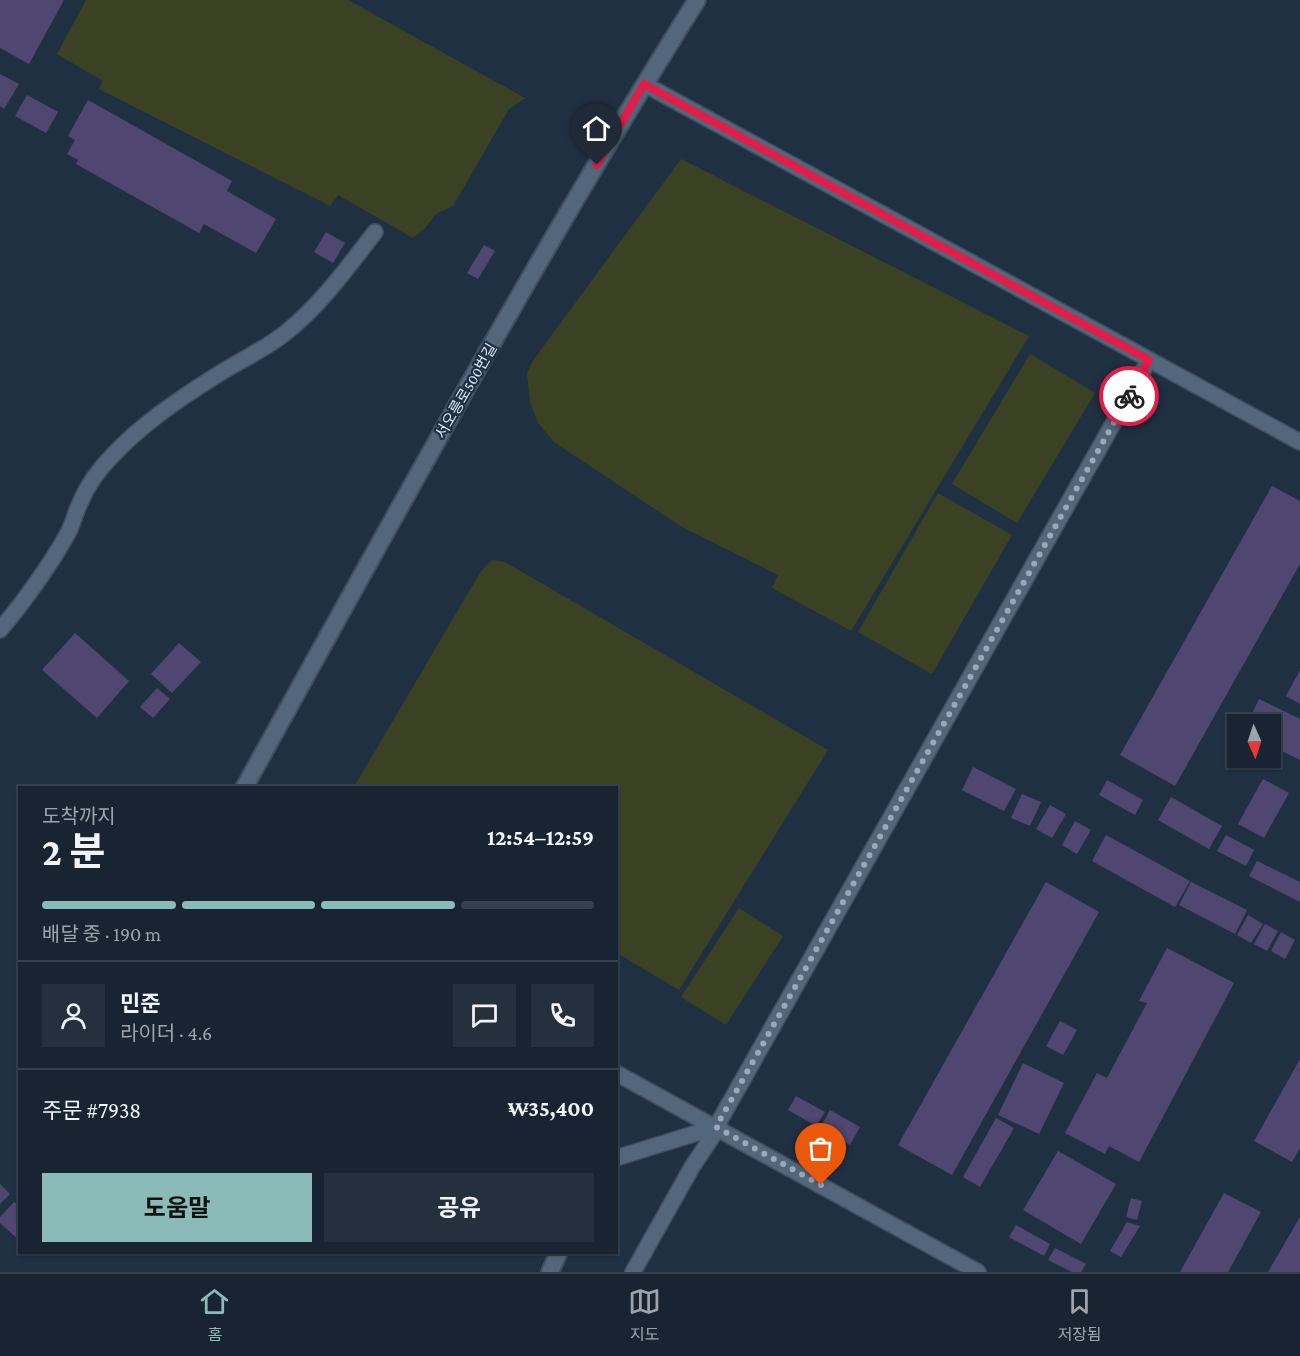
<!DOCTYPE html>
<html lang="ko">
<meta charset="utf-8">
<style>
body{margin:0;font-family:"Crimson Pro","Noto Sans KR",serif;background:#25303e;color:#f1f3f6;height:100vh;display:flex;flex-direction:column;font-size:22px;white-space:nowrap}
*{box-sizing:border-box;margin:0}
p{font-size:20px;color:#9fa4ac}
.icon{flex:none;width:33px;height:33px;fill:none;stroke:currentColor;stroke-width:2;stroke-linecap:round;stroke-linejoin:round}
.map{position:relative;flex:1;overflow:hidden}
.side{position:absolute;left:18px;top:786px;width:600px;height:468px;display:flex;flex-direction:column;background:#182432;border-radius:0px;box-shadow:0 2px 4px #0004,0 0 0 2px #36414d}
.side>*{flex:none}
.needle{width:39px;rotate:177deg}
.tools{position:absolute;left:1227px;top:714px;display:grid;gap:12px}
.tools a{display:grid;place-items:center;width:54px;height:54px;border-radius:0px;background:#182432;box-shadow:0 2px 4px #0004,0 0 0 2px #36414d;font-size:30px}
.pin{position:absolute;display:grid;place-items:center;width:51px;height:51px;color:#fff;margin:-62px -26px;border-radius:50% 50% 50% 0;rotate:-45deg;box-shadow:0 0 6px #0007}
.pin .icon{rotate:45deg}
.courier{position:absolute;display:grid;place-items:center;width:60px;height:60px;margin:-30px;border:4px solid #e11d48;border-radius:50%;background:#fff;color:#222;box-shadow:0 2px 8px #0007}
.summary em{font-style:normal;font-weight:700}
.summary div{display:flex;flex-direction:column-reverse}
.summary{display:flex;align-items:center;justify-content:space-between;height:102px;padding:0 24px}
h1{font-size:39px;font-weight:700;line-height:45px}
.bar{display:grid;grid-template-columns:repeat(4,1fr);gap:9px 6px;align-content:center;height:72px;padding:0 24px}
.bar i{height:8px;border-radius:4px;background:#36414d}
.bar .selected{background:#8bbbb9}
.bar p{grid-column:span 4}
.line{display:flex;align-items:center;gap:15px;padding:0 24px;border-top:2px solid #36414d}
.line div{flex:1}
.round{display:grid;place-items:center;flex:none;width:63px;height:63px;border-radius:0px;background:#25303e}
.button{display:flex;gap:12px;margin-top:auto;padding:12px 24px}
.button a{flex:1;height:69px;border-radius:0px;background:#8bbbb9;color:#111;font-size:24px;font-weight:700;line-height:69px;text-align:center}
.button a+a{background:#25303e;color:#f1f3f6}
.tabs{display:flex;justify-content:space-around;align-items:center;height:84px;border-top:2px solid #36414d;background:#182432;font-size:16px;color:#9fa4ac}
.tabs a{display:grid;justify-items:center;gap:3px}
.tabs .selected{color:#8bbbb9}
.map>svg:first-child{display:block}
</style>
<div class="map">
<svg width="1300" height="1272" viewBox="0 0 1300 1272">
<rect width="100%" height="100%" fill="#203043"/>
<path fill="#3b4224" d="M86,0H348L525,98L509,109L453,206L436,214L425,228L413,238L338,195L330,206L99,89L103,81L57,54Z
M681,159L1029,336L851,631L772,588L778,575L682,527L554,442L538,423L530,402L527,374L532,362Z
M1030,354L1095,393L1017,523L952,484Z
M938,493L1012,535L932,674L858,632Z
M492,560L505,562L828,750L679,990L617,953L616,788L354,787L481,571Z
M739,908L783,936L726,1025L681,997Z"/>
<path fill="#504770" d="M0,0H64L29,64L0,48Z
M0,74L19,84L4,109L0,106Z
M27,95L58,112L46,133L15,116Z
M88,100L232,181L227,191L276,219L256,253L204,224L199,233L76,164L78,160L67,154L75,140L68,136Z
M326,232L345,243L333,263L314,252Z
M484,245L495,251L478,279L467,273Z
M1272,486L1300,501V564L1175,786L1120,755Z
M75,633L129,681L97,718L42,670Z
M179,643L201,662L172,693L151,674Z
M1300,670V704L1286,696Z
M157,688L170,699L153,718L140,707Z
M1259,699L1300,719V760L1270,745V724H1247Z
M973,767L1016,789L1004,811L962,790Z
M1263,779L1289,793L1264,838L1238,824Z
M1107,780L1143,800L1135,815L1099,795Z
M1022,794L1041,802L1030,826L1011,818Z
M1171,797L1222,826L1209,849L1158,820Z
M1050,805L1066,814L1052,838L1036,829Z
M1075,821L1091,830L1077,854L1062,845Z
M1106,835L1190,881L1175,907L1092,861Z
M1226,835L1254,850L1246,866L1217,851Z
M1257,861L1300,882V902L1249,876Z
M1046,882L1099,912L952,1175L898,1145Z
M1191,882L1247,910L1235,934L1179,905Z
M1248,915L1263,924L1251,943L1237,935Z
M1265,924L1278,931L1267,951L1254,944Z
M1281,932L1295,940L1285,959L1271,951Z
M1167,948L1234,983L1139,1162L1109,1146L1105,1154L1065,1133L1097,1073L1107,1078L1147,1003L1139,1001Z
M1060,1021L1077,1030L1063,1055L1046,1046Z
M1300,1059V1148L1292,1162L1254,1141Z
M1023,1063L1064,1083L1039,1134L998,1115Z
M796,1096L825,1112L816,1126L788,1110Z
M830,1110L860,1127L850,1145L820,1128Z
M996,1118L1014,1128L980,1187L963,1177Z
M1058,1151L1116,1184L1081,1244L1023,1210Z
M0,1184L10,1194L0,1204Z
M1224,1193L1261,1212L1228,1272H1180Z
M1131,1198L1142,1201L1137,1220L1126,1217Z
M14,1202L20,1207V1241L0,1223V1217Z
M1300,1217V1272H1268Z
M1127,1222L1140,1226L1121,1257L1110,1251Z
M1016,1225L1050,1244L1044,1256L1009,1237Z
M1055,1248L1086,1264L1081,1272H1072L1048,1260Z"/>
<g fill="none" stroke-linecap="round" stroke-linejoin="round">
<defs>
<path id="service" d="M644,84L1300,442
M0,630C23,603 51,564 68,533C73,524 75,513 80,503C87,486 100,468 113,455C142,424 179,399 214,377C237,362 262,351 284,334C320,306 348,267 375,232
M616,1073L978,1272
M616,1158L716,1127L1149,360
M633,1272L692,1167L718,1128"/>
<path id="minor" d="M244,788C391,523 536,256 697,0
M550,1272L559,1252"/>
</defs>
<use href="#service" stroke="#404e5e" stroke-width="18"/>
<use href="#minor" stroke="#404e5e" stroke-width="20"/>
<use href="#service" stroke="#54667b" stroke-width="15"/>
<use href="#minor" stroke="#54667b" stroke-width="16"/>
</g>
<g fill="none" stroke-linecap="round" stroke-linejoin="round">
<path stroke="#9ca8b7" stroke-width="6" stroke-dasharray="0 10.8" d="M821,1185L716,1127L1129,396"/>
<path stroke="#e11d48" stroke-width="8" d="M597,165L644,84L1149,360L1129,396"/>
</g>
<g text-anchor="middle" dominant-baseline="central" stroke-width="4.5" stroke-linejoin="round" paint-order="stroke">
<g font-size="15" fill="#dee9f5" stroke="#203043">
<text transform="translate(466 391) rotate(-60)">서오릉로500번길</text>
</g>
</g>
</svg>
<div class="tools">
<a><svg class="needle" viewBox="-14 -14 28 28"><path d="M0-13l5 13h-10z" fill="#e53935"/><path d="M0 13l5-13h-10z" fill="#9fa4ac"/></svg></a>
</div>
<div class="pin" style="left:821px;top:1185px;background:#ea580c"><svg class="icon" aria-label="bag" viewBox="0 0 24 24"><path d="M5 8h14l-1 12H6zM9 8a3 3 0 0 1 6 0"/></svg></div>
<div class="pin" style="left:597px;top:165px;background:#1f2937"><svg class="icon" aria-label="home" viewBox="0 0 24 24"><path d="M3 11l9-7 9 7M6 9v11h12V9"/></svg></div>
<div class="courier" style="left:1129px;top:396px"><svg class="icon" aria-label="bike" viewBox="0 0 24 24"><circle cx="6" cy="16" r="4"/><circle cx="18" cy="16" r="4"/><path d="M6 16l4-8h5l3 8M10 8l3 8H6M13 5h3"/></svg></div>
<section class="side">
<div class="summary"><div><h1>2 분</h1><p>도착까지</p></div><em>12:54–12:59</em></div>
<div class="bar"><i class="selected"></i><i class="selected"></i><i class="selected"></i><i></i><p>배달 중 · 190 m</p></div>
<div class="line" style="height:108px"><a class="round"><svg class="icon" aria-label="person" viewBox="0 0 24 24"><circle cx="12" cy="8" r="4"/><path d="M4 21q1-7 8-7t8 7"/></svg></a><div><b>민준</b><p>라이더 · 4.6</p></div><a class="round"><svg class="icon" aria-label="chat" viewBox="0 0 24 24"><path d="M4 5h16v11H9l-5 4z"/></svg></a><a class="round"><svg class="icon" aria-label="phone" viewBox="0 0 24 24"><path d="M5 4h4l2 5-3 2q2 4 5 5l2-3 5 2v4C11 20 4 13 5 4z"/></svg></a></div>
<div class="line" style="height:78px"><div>주문 #7938</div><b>₩35,400</b></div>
<div class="button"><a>도움말</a><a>공유</a></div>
</section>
</div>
<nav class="tabs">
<a class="selected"><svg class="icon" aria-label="home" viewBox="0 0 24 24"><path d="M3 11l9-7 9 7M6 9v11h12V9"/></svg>홈</a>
<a><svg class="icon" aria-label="map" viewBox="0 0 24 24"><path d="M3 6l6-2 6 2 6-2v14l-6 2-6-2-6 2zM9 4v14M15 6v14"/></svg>지도</a>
<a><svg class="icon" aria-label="saved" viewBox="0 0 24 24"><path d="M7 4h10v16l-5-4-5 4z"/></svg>저장됨</a>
</nav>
